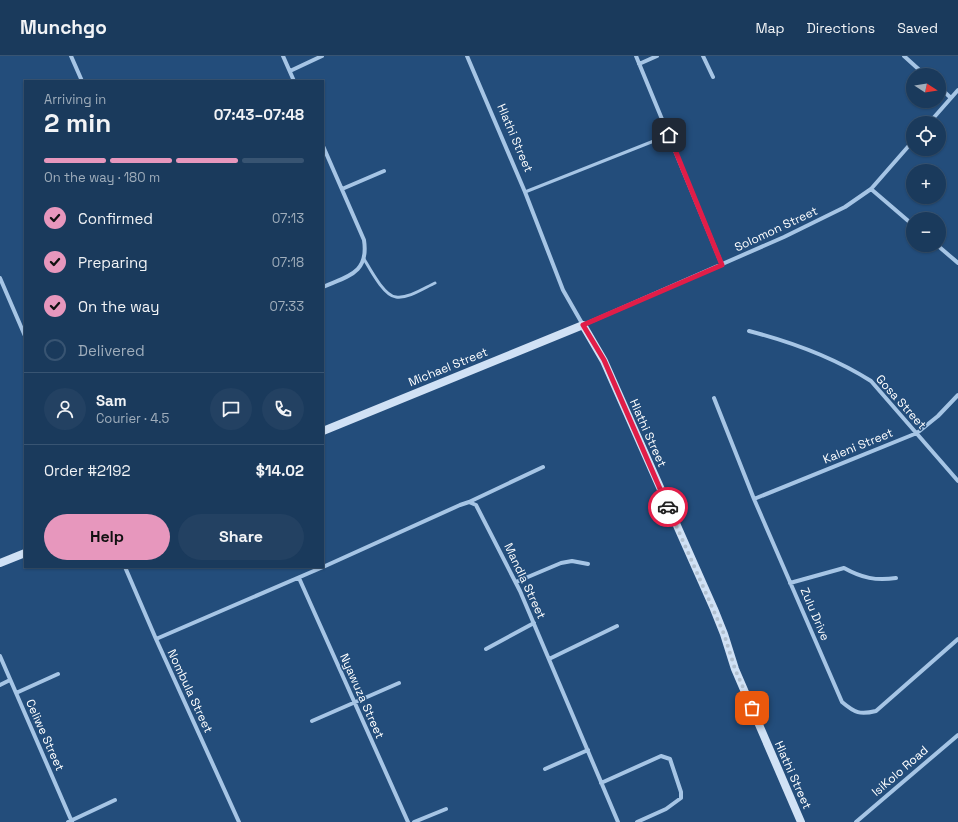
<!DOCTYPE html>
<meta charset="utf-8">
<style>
body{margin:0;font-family:"Space Grotesk",sans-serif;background:#234162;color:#f1f3f6;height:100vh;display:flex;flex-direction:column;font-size:15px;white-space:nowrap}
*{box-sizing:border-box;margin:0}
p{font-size:13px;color:#9fadbb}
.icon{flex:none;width:22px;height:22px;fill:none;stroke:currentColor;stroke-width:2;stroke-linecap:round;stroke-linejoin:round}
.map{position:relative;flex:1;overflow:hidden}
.sheet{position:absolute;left:24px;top:24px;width:300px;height:488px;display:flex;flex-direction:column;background:#1a3a5c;border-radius:0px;box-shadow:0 1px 3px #0004,0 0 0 1px #385472}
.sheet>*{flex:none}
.needle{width:26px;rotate:102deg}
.buttons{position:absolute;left:906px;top:12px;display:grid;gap:8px}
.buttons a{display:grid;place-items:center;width:40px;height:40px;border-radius:50%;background:#1a3a5c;box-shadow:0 1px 3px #0004,0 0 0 1px #385472;font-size:20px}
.pin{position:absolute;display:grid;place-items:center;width:34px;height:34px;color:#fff;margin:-17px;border-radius:8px;box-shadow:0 2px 6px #0006}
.courier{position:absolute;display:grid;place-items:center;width:40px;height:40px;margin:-20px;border:3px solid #e11d48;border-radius:50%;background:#fff;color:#222;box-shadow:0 1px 5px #0007}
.headline em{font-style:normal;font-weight:800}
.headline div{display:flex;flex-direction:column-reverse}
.headline{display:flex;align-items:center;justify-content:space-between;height:68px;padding:0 20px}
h1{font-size:26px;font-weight:800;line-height:30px}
.bar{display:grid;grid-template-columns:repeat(4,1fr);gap:6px 4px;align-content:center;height:48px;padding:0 20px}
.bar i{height:5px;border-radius:3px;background:#385472}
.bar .current{background:#e797bd}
.bar p{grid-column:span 4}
.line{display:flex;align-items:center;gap:10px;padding:0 20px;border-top:1px solid #385472}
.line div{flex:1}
.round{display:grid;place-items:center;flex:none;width:42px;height:42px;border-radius:21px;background:#234162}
ol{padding:0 20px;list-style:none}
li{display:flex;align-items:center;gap:12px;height:44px}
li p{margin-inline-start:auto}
li .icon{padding:4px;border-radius:50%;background:#e797bd;color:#111;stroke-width:4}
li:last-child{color:#9fadbb}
li i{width:22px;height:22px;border:2px solid #385472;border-radius:50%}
.action{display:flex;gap:8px;margin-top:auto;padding:8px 20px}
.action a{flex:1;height:46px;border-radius:24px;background:#e797bd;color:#111;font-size:16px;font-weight:800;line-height:46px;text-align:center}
.action a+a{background:#234162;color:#f1f3f6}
header{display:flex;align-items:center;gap:24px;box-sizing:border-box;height:56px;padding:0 20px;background:#1a3a5c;border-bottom:1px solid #385472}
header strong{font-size:19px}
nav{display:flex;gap:22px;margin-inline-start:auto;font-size:14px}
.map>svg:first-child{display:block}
</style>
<header>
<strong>Munchgo</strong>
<nav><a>Map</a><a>Directions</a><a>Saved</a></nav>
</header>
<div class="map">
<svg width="958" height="766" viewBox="0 0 958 766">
<rect width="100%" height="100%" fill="#234d7b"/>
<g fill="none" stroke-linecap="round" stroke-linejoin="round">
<path stroke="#a6c5e5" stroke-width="3" d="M525,136L669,79
M364,203C370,213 384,240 396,241C408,243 424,232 435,227"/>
<path stroke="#a6c5e5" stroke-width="4" d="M71,0L82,25
M283,0L294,25
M467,0L525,136L563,234L583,269L784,181L845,151L871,133L913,85
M636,0L722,209
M703,0L713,21
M904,0L925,19
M639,8L657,0
M290,15L322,0
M939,31L951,42
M929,67L958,34
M323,90L364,184C369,217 348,220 323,231
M342,133L384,115
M871,133L913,169
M937,189L958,207
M0,222L25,280
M749,275C792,286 833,301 871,325L958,425
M714,342L754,443L842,646C855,657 860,659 876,655L958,583
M754,443L917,377L938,360L958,339
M469,446L543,411
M125,511L156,583L239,766
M323,511L460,449L469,446L476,449L520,535L618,766
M299,522L408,766
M516,526L561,507L572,505L588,508
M790,527L844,512C862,522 876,525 896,522
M156,583L323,511
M486,593L534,567
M0,600L72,766
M549,603L617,570
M0,629L10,624
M16,637L58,618
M312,665L399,627
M545,713L588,694
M601,727L661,700L670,703L681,736V742L666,753L637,766
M68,766L115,744
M414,766L446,753
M856,766L958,679"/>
<path stroke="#d0e1f5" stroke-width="8" d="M323,375L583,269L604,305L714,553L724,578L735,613L801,766
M0,507L25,497"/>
</g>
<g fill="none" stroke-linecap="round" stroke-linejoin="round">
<path stroke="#b2c1d1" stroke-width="4" stroke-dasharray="0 7.2" d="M668,451L724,578L735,613L752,652"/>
<path stroke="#e11d48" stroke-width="5" d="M668,451L604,304L583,269L722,209L669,79"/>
</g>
<g text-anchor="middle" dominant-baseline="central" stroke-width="3" stroke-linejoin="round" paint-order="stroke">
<g font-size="12" fill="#fff" stroke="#234d7b">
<text transform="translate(515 82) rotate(67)">Hlathi Street</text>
<text transform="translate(776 173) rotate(-25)">Solomon Street</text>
<text transform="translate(448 311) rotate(-22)">Michael Street</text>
<text transform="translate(901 346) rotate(48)">Gosa Street</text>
<text transform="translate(648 377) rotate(66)">Hlathi Street</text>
<text transform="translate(858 390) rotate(-22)">Kaleni Street</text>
<text transform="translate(525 525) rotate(65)">Mandla Street</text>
<text transform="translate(815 558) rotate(67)">Zulu Drive</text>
<text transform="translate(190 635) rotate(65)">Nombula Street</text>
<text transform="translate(362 640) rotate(66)">Nyawuza Street</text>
<text transform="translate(45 679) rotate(66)">Celiwe Street</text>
<text transform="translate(900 715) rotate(-41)">IsiKolo Road</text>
<text transform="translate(793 719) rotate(66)">Hlathi Street</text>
</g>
</g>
</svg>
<div class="buttons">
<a><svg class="needle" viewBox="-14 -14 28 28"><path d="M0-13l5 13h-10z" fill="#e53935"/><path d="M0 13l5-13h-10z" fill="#9fadbb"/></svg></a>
<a><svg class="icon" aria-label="locate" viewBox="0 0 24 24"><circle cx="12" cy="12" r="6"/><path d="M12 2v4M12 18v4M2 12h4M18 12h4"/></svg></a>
<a>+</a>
<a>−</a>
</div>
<div class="pin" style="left:752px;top:652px;background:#ea580c"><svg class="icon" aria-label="bag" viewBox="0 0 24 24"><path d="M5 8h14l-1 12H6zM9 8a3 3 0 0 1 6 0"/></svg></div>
<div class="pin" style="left:669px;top:79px;background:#1f2937"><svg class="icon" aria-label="home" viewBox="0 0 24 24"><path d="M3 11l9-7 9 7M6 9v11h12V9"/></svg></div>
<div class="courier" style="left:668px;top:451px"><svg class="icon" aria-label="car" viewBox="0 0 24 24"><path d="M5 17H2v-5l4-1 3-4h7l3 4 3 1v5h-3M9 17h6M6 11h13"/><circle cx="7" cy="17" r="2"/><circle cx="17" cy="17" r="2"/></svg></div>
<section class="sheet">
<div class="headline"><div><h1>2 min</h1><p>Arriving in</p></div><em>07:43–07:48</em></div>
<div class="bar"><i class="current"></i><i class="current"></i><i class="current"></i><i></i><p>On the way · 180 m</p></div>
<ol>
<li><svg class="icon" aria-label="check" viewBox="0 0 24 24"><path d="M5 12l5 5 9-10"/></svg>Confirmed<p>07:13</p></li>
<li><svg class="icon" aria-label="check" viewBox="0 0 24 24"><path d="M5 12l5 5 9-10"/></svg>Preparing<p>07:18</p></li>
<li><svg class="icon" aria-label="check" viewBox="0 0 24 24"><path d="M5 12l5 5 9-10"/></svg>On the way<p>07:33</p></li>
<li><i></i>Delivered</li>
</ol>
<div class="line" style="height:72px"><a class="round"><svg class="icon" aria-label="person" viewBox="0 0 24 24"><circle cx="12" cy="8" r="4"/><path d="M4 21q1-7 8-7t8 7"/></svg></a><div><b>Sam</b><p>Courier · 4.5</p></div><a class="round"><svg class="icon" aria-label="chat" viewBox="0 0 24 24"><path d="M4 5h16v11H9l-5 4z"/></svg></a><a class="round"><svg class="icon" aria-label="phone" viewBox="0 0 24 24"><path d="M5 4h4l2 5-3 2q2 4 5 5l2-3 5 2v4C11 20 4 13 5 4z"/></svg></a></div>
<div class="line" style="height:52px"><div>Order #2192</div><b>$14.02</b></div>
<div class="action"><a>Help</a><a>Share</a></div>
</section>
</div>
